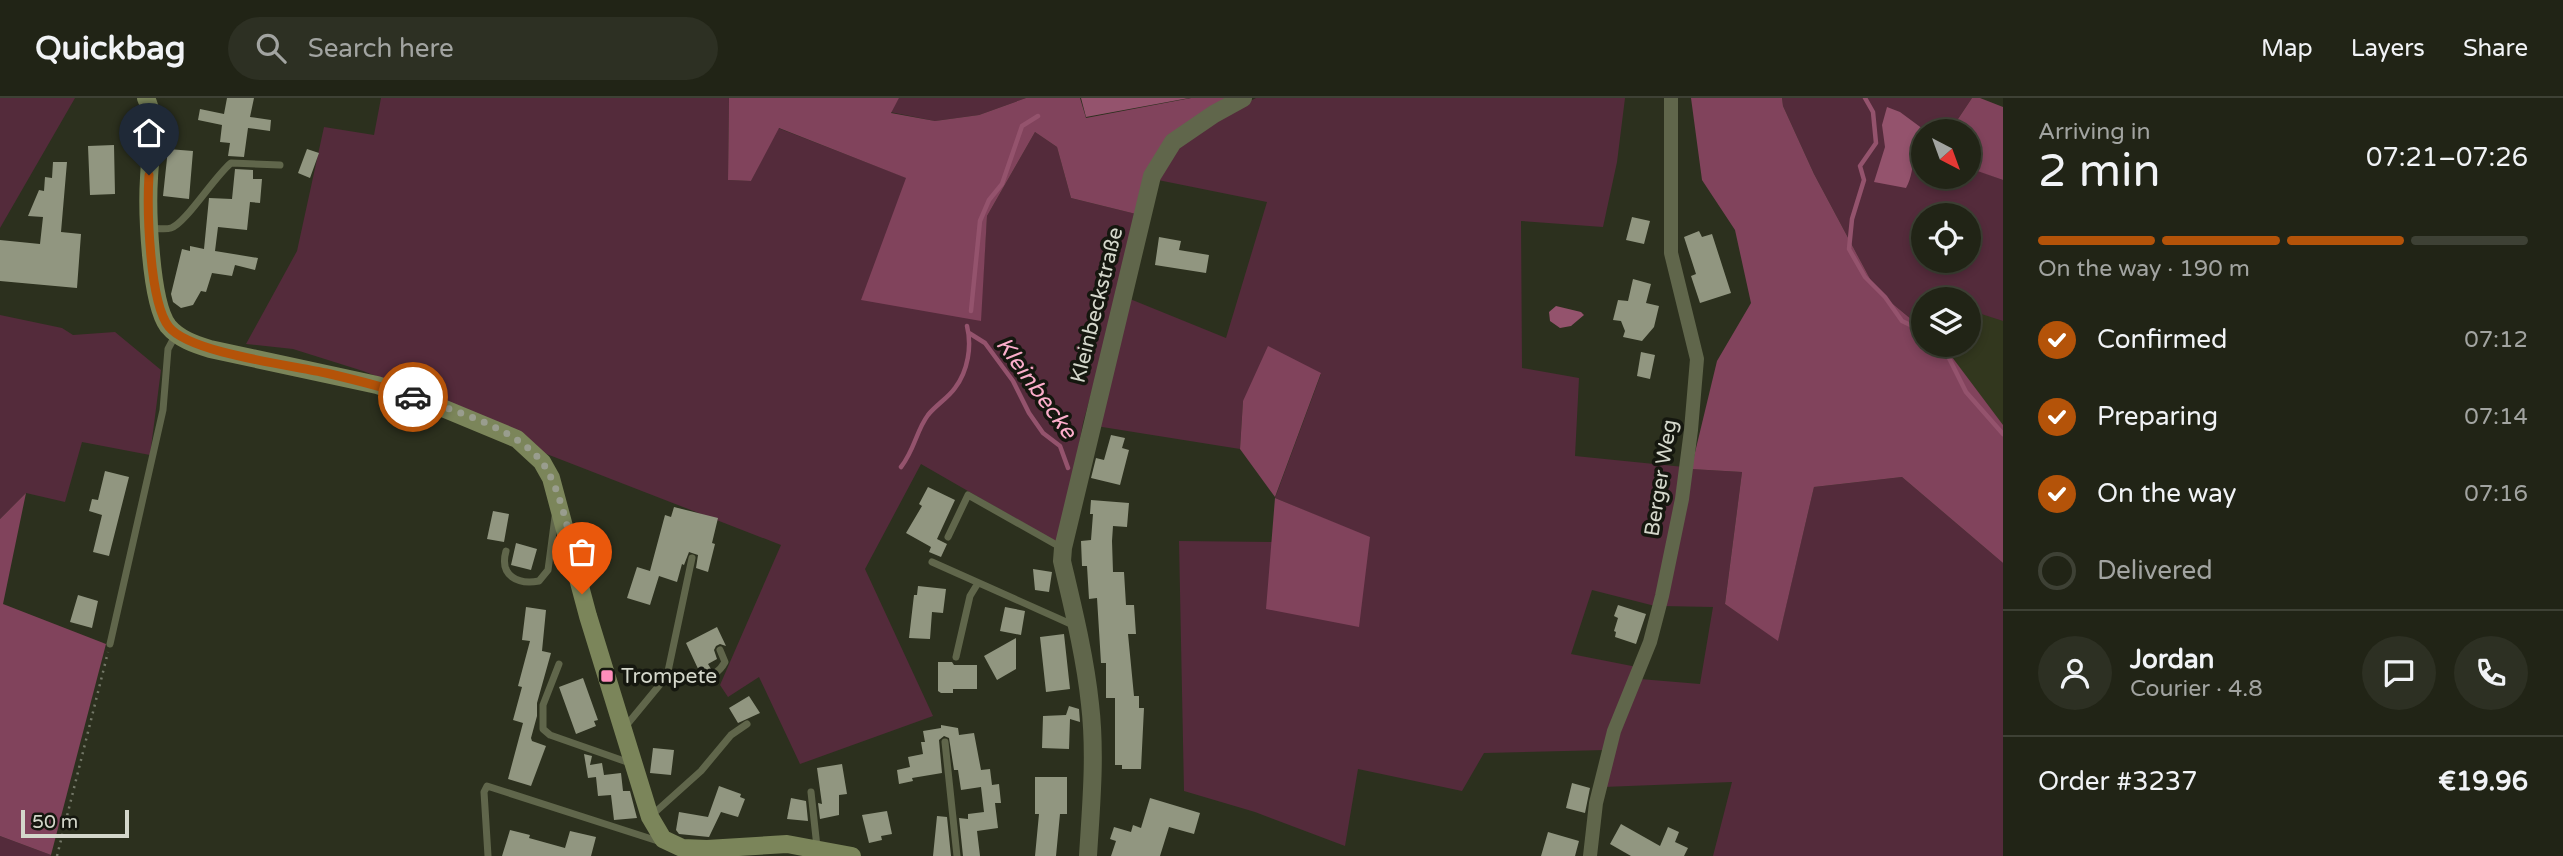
<!DOCTYPE html>
<meta charset="utf-8">
<style>
body{margin:0;font-family:"Varela Round",sans-serif;background:#2d3023;color:#f1f3f6;height:100vh;display:flex;flex-direction:column;font-size:26px;white-space:nowrap}
*{box-sizing:border-box;margin:0}
p{font-size:23px;color:#a2a4a1}
.icon{flex:none;width:38px;height:38px;fill:none;stroke:currentColor;stroke-width:2;stroke-linecap:round;stroke-linejoin:round}
.map{position:relative;flex:1;overflow:hidden}
.side{display:flex;flex-direction:column;background:#212416;width:560px}
.side>*{flex:none}
.needle{width:46px;rotate:139deg}
.controls{position:absolute;left:1911px;top:21px;display:grid;gap:14px}
.controls a{display:grid;place-items:center;width:70px;height:70px;border-radius:50%;background:#212416;box-shadow:0 4px 10px #0003,0 0 0 2px #3e4135;font-size:35px}
.scale{position:absolute;left:21px;bottom:18px;width:108px;box-sizing:border-box;padding-left:7px;border:4px solid #d4d7cb;border-top:0;font-size:19px;line-height:24px;white-space:nowrap;color:#d4d7cb;-webkit-text-stroke:5px #15170f;paint-order:stroke}
.pin{position:absolute;display:grid;place-items:center;width:60px;height:60px;color:#fff;margin:-72px -30px;border-radius:50% 50% 50% 0;rotate:-45deg;box-shadow:0 0 7px #0007}
.pin .icon{rotate:45deg}
.courier{position:absolute;display:grid;place-items:center;width:70px;height:70px;margin:-35px;border:5px solid #b45309;border-radius:50%;background:#fff;color:#222;box-shadow:0 2px 9px #0007}
.headline em{font-style:normal;font-weight:600}
.headline div{display:flex;flex-direction:column-reverse}
.headline{display:flex;align-items:center;justify-content:space-between;height:119px;padding:0 35px}
h1{font-size:46px;font-weight:600;line-height:52px}
.bar{display:grid;grid-template-columns:repeat(4,1fr);gap:10px 7px;align-content:center;height:84px;padding:0 35px}
.bar i{height:9px;border-radius:5px;background:#3e4135}
.bar .current{background:#b45309}
.bar p{grid-column:span 4}
.line{display:flex;align-items:center;gap:18px;padding:0 35px;border-top:2px solid #3e4135}
.line div{flex:1}
.round{display:grid;place-items:center;flex:none;width:74px;height:74px;border-radius:37px;background:#2d3023}
ol{padding:0 35px;list-style:none}
li{display:flex;align-items:center;gap:21px;height:77px}
li p{margin-inline-start:auto}
li .icon{padding:7px;border-radius:50%;background:#b45309;color:#fff;stroke-width:4}
li:last-child{color:#a2a4a1}
li i{width:38px;height:38px;border:4px solid #3e4135;border-radius:50%}
header{display:flex;align-items:center;gap:42px;box-sizing:border-box;height:98px;padding:0 35px;background:#212416;border-bottom:2px solid #3e4135}
header strong{font-size:33px}
nav{display:flex;gap:38px;margin-inline-start:auto;font-size:24px}
.search{width:490px;height:63px;background:#2d3023;display:flex;align-items:center;gap:18px;box-sizing:border-box;padding:0 24px;border-radius:38px;color:#a2a4a1;font-size:26px}
main{display:flex;flex:1;min-height:0}
.map>svg:first-child{display:block}
</style>
<header>
<strong>Quickbag</strong>
<div class="search"><svg class="icon" aria-label="search" viewBox="0 0 24 24"><circle cx="10" cy="10" r="6"/><path d="M15 15l6 6"/></svg>Search here</div>
<nav><a>Map</a><a>Layers</a><a>Share</a></nav>
</header>
<main>
<div class="map">
<svg width="2003" height="758" viewBox="0 0 2003 758">
<rect width="100%" height="100%" fill="#2c301e"/>
<path fill="#32371e" d="M1969,211L2003,223V328L1943,247H1969Z"/>
<path fill="#542b3b" fill-rule="evenodd" d="M0,0H75L0,130Z
M381,0H729L728,82L751,83L778,30L907,80L980,223L987,118L1035,34L1057,49L1071,100L1136,116L1118,197L1083,325L1060,446L921,366L865,471L933,618L800,666L759,579L728,599L720,587L781,447L544,355L402,288L363,273L293,251L246,246L297,153L324,29L374,37Z
M899,0H1026L979,17L935,23L890,14Z
M1256,0H1625L1617,64L1603,129L1521,123L1522,270L1579,280L1575,358L1684,369L1655,508L1592,492L1571,556L1637,569L1606,652L1484,655L1462,693L1358,671L1345,748L1255,714L1184,693L1179,443L1272,444L1370,440L1275,400L1321,276L1243,303L1240,351L1096,328L1130,201L1226,240L1267,104L1158,82L1176,46L1223,17Z
M1782,0H1972L1950,33H1923V79H1969V69L2003,82V223L1969,212V201H1923V231L1876,192L1814,76L1783,8ZM1923,117H1969V163H1923Z
M0,217L62,230L73,237L115,234L161,272L150,357L82,344L65,404L26,395L0,421Z
M1691,371L1742,374L1725,506L1778,542L1814,389L1902,379L2003,465V758H1713L1732,684L1603,689L1613,648L1640,581L1700,586L1713,509L1662,508Z
M0,738L51,757V758H0Z"/>
<path fill="#81435c" d="M729,0H899L891,15L935,23L979,17L1026,0H1080L1086,20L1191,0H1230L1170,42L1136,116L1071,100L1057,49L1035,34L987,118L981,223L861,202L906,80L779,30L751,83L728,82Z
M1691,0H1782L1783,8L1814,76L1876,192L1923,231V247H1943L2003,327V465L1902,379L1814,389L1778,543L1725,506L1742,374L1691,371L1717,263L1751,205L1735,132L1702,82Z
M1972,0H1980L2003,9V82L1969,70V33H1950Z
M1268,248L1321,275L1275,399L1240,351L1243,303Z
M26,395L3,506L106,546L51,757L0,738V421Z
M1275,400L1370,439L1359,529L1266,511Z"/>
<path fill="#94536d" d="M1081,0H1189L1086,19Z
M1887,9L1900,14L1923,31C1924,42 1917,47 1915,57C1912,69 1912,79 1906,90L1874,84L1885,49L1882,27Z
M1556,208L1581,214L1584,217L1571,228L1560,230L1550,223L1549,214Z"/>
<g fill="none" stroke-linecap="round" stroke-linejoin="round">
<path stroke="#94536d" stroke-width="4.5" d="M1865,0L1873,14L1876,45L1860,68L1864,82L1852,121L1849,151L1865,179L1885,199L1902,223L1923,233
M971,213L980,123L989,102L1002,86L1022,28L1038,18
M969,235L985,245L1013,283L1029,315L1043,335L1060,348L1068,370
M1939,247L1946,254L1966,294L2003,336
M901,369C915,351 916,333 928,317C936,307 948,300 955,290C968,273 972,248 967,228"/>
</g>
<path fill="#919680" d="M227,0H254L250,19L271,22L270,33L248,30L244,59L228,58L230,45L220,44L222,27L198,22L200,11L224,16Z
M114,47L115,96L90,97L88,48Z
M168,51L193,53L189,101L163,98Z
M307,51L319,55L310,80L298,75Z
M53,64H67L61,134L81,136L77,190L0,183V142L40,146L43,119L28,118L39,92L44,93L45,79L52,80Z
M235,71L253,72V81H262L260,105L250,104L247,132L218,129L215,153L258,160L255,172L235,167L232,178L212,175L206,194L201,193L193,207L181,210L173,204L171,196L182,151L190,153V148L204,151L209,100L232,101Z
M1632,119L1650,123L1644,146L1626,142Z
M1699,133L1702,139L1712,136L1731,195L1700,205L1691,178L1696,176L1684,139Z
M1159,139L1181,143L1179,152L1209,157L1206,175L1155,167Z
M1633,181L1651,186L1646,205L1659,208L1654,229L1642,243L1623,239L1625,233L1621,223L1613,222L1618,202L1628,203Z
M1641,254L1655,257L1650,281L1637,278Z
M1111,337L1125,340L1122,350L1129,352L1120,387L1091,380L1096,360L1104,362Z
M105,373L129,379L109,458L93,454L102,417L89,413L92,401L98,402Z
M928,389L955,402L937,441L947,446L941,459L929,454L931,449L906,435L922,408L919,406Z
M1091,402L1129,405L1127,429L1113,428L1112,443L1113,474H1124L1126,507H1134L1136,536H1128L1134,598H1139V610H1144L1141,671H1122V667H1115V600H1106V565H1101L1097,500L1089,501L1087,468H1082L1081,443L1091,442L1093,416H1090Z
M674,409L718,420L712,445L715,446L708,474L696,470L698,457L689,454L684,467L682,466L677,484L659,478L650,507L627,500L637,469L650,473L665,417L671,419Z
M493,413L509,416L504,444L487,441Z
M516,445L537,451L531,472L511,467Z
M1033,471L1052,474L1049,494L1035,492Z
M918,488L946,491L943,515L932,514L930,541L909,540L914,497H917Z
M78,497L98,503L92,530L70,524Z
M1618,507L1646,516L1636,546L1615,539L1616,534L1614,533L1618,520L1614,518Z
M526,509L546,512L542,553L551,555L537,605V618L531,640L532,643L546,648L531,688L508,681L523,625L513,622L522,589L518,588L530,543L522,542Z
M1005,509L1025,513L1021,537L1000,533Z
M717,529L726,548L720,546L716,548L714,552L717,561L708,566L711,571L700,575L686,545Z
M1064,536L1070,591L1046,594L1040,539Z
M1016,540V571L997,582L984,558Z
M938,564H952L954,567H977V591H953V595H941L938,593Z
M583,580L598,622L594,623L596,628L576,636L559,589Z
M749,598L760,615L738,625L729,610Z
M1069,608L1079,611L1080,624L1070,621L1069,651L1042,650L1043,618L1066,617Z
M941,627L958,630L959,637L974,635L981,672L990,671L992,687L999,686L1001,705H995L998,730L977,733L980,758H963L959,720L968,721V716L984,714L981,689L961,692L958,672H954L949,640L944,638L939,642L942,675L912,680L913,683L899,686L897,672L910,669L908,659L923,656L921,644H925L923,633L941,630Z
M653,650L674,652L671,677L650,675Z
M584,656L592,658L590,667L602,665L604,677L621,675L623,693H630L637,720L614,722L611,697L598,698L596,679L588,680Z
M842,666L847,696L839,697V717L820,721L818,705L822,706L817,670Z
M1035,679H1067V716H1060L1056,758H1035L1039,716H1035Z
M1572,685L1590,690L1585,715L1566,710Z
M719,688L741,696L740,699L745,701L738,719L721,714L709,739L679,736L676,732L679,714L708,719Z
M791,700L806,703L808,723L787,721Z
M1150,700L1200,715L1194,736L1169,729L1160,758H1111L1116,743L1110,741L1114,729L1131,734L1133,727L1141,730Z
M887,713L892,736L881,738L882,742L869,745L862,717Z
M937,718L947,719L951,758H933Z
M1621,726L1660,748L1668,729L1679,734L1675,744L1688,750L1684,758H1631L1610,746Z
M510,732L530,737L529,740L565,750L570,733L596,739L591,758H502Z
M1548,734L1579,743L1575,758H1541Z"/>
<g fill="none" stroke-linecap="round" stroke-linejoin="round">
<path stroke="#747868" stroke-width="2.5" stroke-dasharray="2 5" stroke-linecap="butt" d="M57,758L108,554"/>
<path stroke="#60664b" stroke-width="7" d="M149,130C155,130 165,132 171,130C185,126 214,79 231,65L280,67
M948,439L968,397L1062,450
M506,453C499,478 518,487 539,483L548,472L555,419
M692,460L667,578C688,583 713,586 725,564L720,552
M932,464L1073,527
M110,546L163,312L168,251L176,236
M956,559L970,498L978,485
M559,566L543,607V631L550,637L630,665
M625,629L667,578
M945,644L957,758
M811,694L817,749
M652,717L701,673L731,637L747,626
M488,758L484,694L487,688L661,744"/>
<path stroke="#60664b" stroke-width="14" d="M1590,758L1596,705L1614,633L1650,544L1662,498L1682,401L1691,332L1697,261L1671,155V0"/>
<path stroke="#60664b" stroke-width="18" d="M1088,758C1091,708 1096,657 1090,606C1085,558 1073,510 1062,463L1063,450L1152,78L1173,44L1214,16L1243,0"/>
<path stroke="#7b855a" stroke-width="18" d="M146,0C158,25 150,53 149,80C147,111 150,204 168,228C179,241 194,246 210,251L377,287L428,304L517,341L542,364L551,380L588,518L650,719L663,741L682,750L707,751L787,746L852,758"/>
</g>
<g fill="none" stroke-linecap="round" stroke-linejoin="round">
<path stroke="#999d8e" stroke-width="7" stroke-dasharray="0 12.6" d="M413,299C453,312 515,330 541,363C563,390 574,461 582,496"/>
<path stroke="#b45309" stroke-width="9" d="M149,77C147,110 149,204 169,229C190,255 290,267 326,275C356,282 385,289 413,299"/>
</g>
<rect fill="#fe8ebb" stroke="#15170f" stroke-width="2.5" x="600" y="571" width="14" height="14" rx="3.5"/>
<g text-anchor="middle" dominant-baseline="central" stroke-width="7" stroke-linejoin="round" paint-order="stroke">
<g font-size="21" fill="#d4d7cb" stroke="#15170f">
<text transform="translate(1097 207) rotate(-76)">Kleinbeckstraße</text>
<text transform="translate(1661 380) rotate(-81)">Berger Weg</text>
</g>
<g font-size="21" fill="#d4d7cb" stroke="#15170f" text-anchor="start">
<text x="621" y="578">Trompete</text>
</g>
<g font-size="23" font-style="italic" fill="#fbadca" stroke="#15170f">
<text transform="translate(1036 290) rotate(54)">Kleinbecke</text>
</g>
</g>
</svg>
<div class="controls">
<a><svg class="needle" viewBox="-14 -14 28 28"><path d="M0-13l5 13h-10z" fill="#e53935"/><path d="M0 13l5-13h-10z" fill="#a2a4a1"/></svg></a>
<a><svg class="icon" aria-label="locate" viewBox="0 0 24 24"><circle cx="12" cy="12" r="6"/><path d="M12 2v4M12 18v4M2 12h4M18 12h4"/></svg></a>
<a><svg class="icon" aria-label="layers" viewBox="0 0 24 24"><path d="M12 4l9 5-9 5-9-5zM3 14l9 5 9-5"/></svg></a>
</div>
<div class="scale">50 m</div>
<div class="pin" style="left:582px;top:496px;background:#ea580c"><svg class="icon" aria-label="bag" viewBox="0 0 24 24"><path d="M5 8h14l-1 12H6zM9 8a3 3 0 0 1 6 0"/></svg></div>
<div class="pin" style="left:149px;top:77px;background:#1f2937"><svg class="icon" aria-label="home" viewBox="0 0 24 24"><path d="M3 11l9-7 9 7M6 9v11h12V9"/></svg></div>
<div class="courier" style="left:413px;top:299px"><svg class="icon" aria-label="car" viewBox="0 0 24 24"><path d="M5 17H2v-5l4-1 3-4h7l3 4 3 1v5h-3M9 17h6M6 11h13"/><circle cx="7" cy="17" r="2"/><circle cx="17" cy="17" r="2"/></svg></div>
</div>
<section class="side">
<div class="headline"><div><h1>2 min</h1><p>Arriving in</p></div><em>07:21–07:26</em></div>
<div class="bar"><i class="current"></i><i class="current"></i><i class="current"></i><i></i><p>On the way · 190 m</p></div>
<ol>
<li><svg class="icon" aria-label="check" viewBox="0 0 24 24"><path d="M5 12l5 5 9-10"/></svg>Confirmed<p>07:12</p></li>
<li><svg class="icon" aria-label="check" viewBox="0 0 24 24"><path d="M5 12l5 5 9-10"/></svg>Preparing<p>07:14</p></li>
<li><svg class="icon" aria-label="check" viewBox="0 0 24 24"><path d="M5 12l5 5 9-10"/></svg>On the way<p>07:16</p></li>
<li><i></i>Delivered</li>
</ol>
<div class="line" style="height:126px"><a class="round"><svg class="icon" aria-label="person" viewBox="0 0 24 24"><circle cx="12" cy="8" r="4"/><path d="M4 21q1-7 8-7t8 7"/></svg></a><div><b>Jordan</b><p>Courier · 4.8</p></div><a class="round"><svg class="icon" aria-label="chat" viewBox="0 0 24 24"><path d="M4 5h16v11H9l-5 4z"/></svg></a><a class="round"><svg class="icon" aria-label="phone" viewBox="0 0 24 24"><path d="M5 4h4l2 5-3 2q2 4 5 5l2-3 5 2v4C11 20 4 13 5 4z"/></svg></a></div>
<div class="line" style="height:91px"><div>Order #3237</div><b>€19.96</b></div>
</section>
</main>
